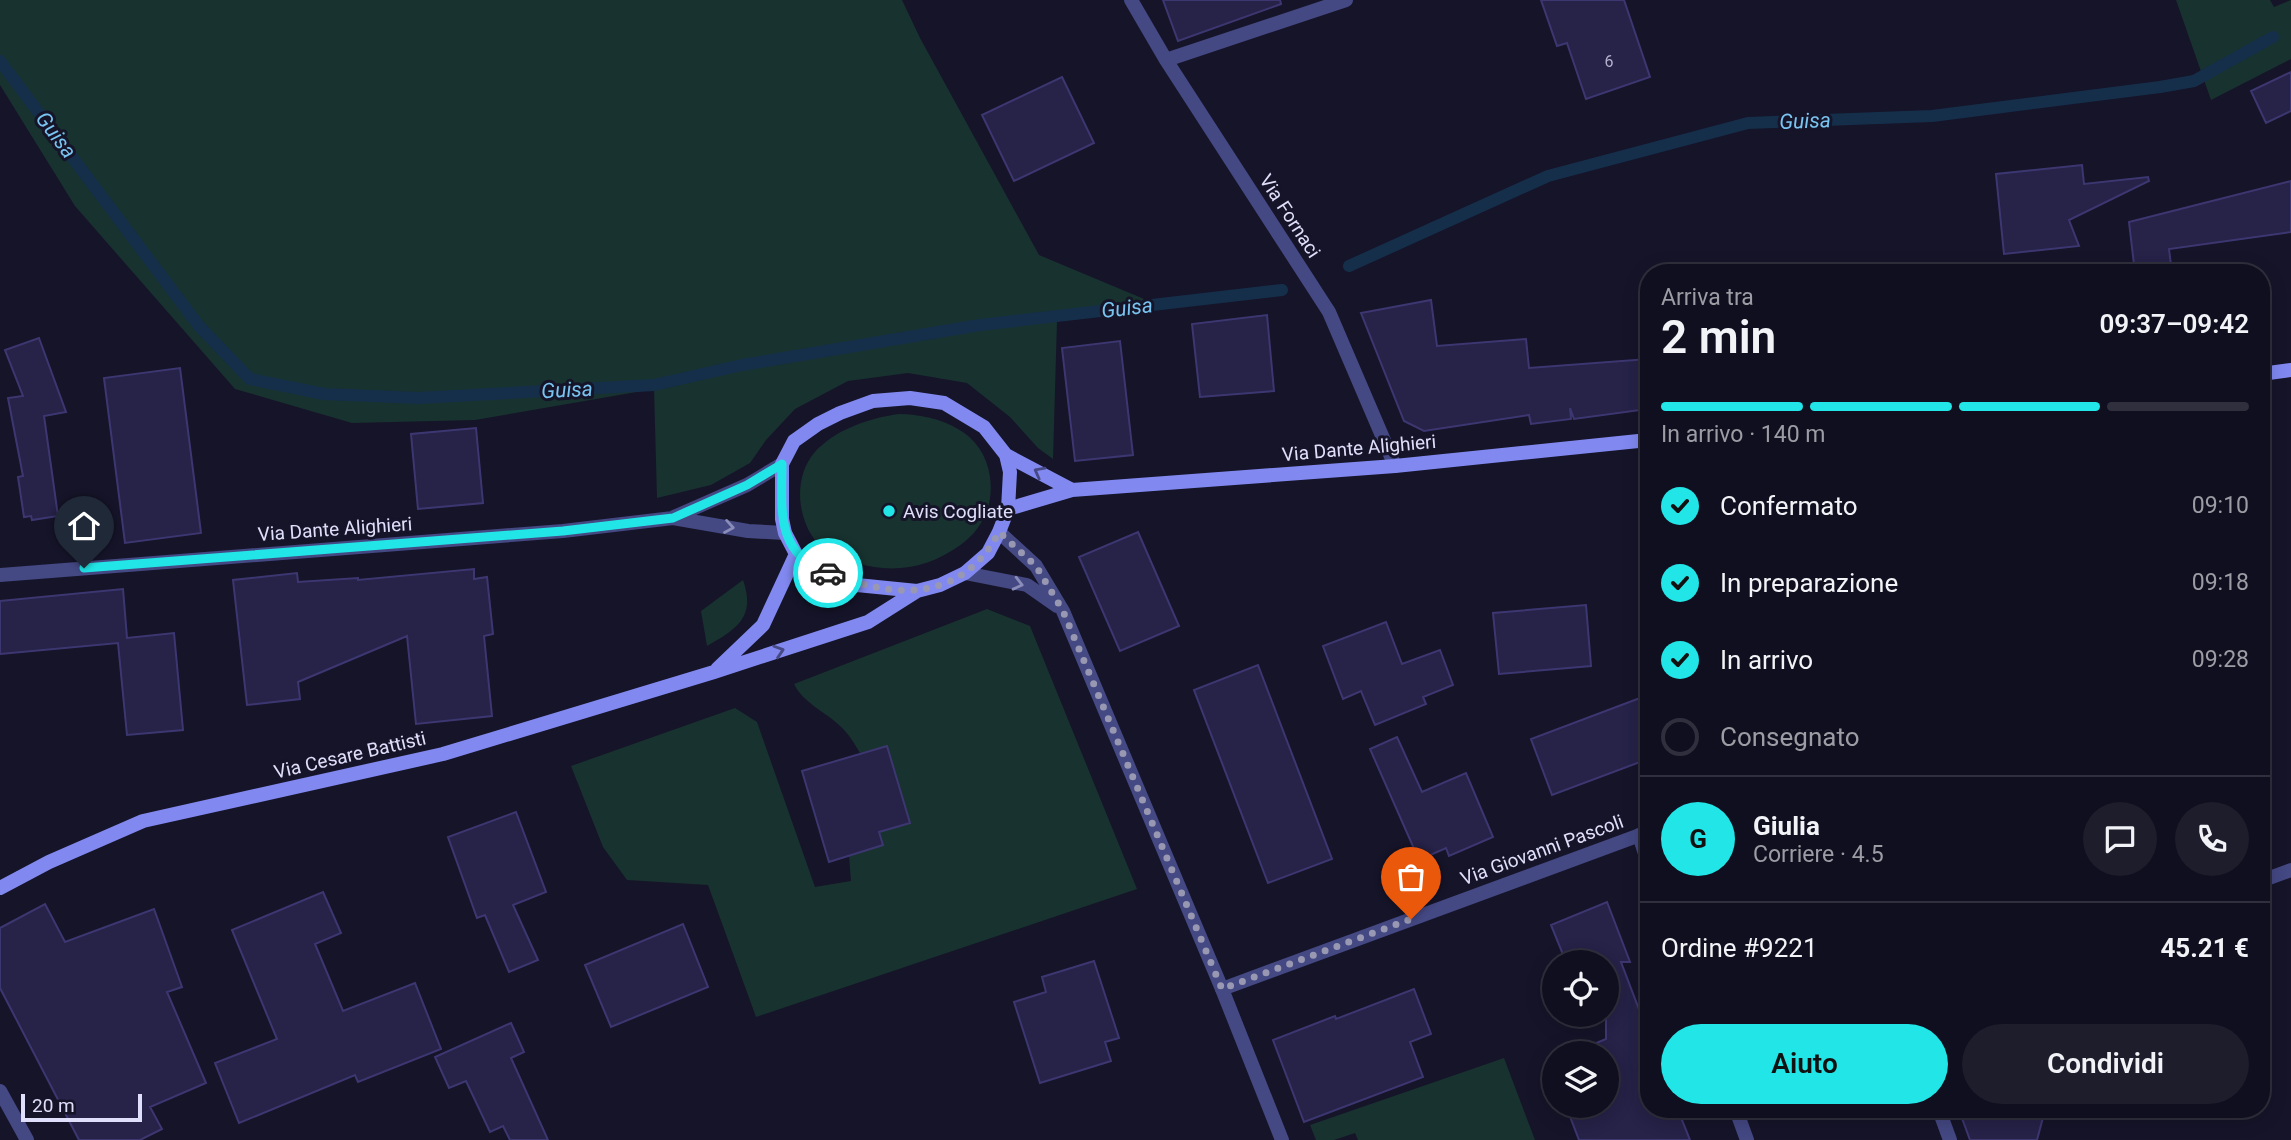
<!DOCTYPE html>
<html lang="it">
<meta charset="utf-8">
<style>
body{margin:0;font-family:Roboto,sans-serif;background:#1e1d2c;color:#f1f3f6;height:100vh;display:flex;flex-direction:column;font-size:26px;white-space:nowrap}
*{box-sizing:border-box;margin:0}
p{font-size:23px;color:#9c9ca4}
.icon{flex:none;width:38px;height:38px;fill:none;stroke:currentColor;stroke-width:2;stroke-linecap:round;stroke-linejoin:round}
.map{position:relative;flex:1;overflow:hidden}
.panel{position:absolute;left:1640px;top:264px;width:630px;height:854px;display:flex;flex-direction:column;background:#100f1f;border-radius:28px;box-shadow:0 4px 18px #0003,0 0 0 2px #302f3d}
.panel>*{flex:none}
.buttons{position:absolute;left:1542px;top:950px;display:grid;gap:14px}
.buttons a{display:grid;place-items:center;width:77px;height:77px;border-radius:50%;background:#100f1f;box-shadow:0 4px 18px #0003,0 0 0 2px #302f3d;font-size:35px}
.scale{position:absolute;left:21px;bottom:18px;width:121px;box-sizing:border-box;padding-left:7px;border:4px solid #e0dffb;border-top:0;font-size:19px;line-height:24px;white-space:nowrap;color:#e0dffb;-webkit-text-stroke:5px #161429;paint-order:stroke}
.pin{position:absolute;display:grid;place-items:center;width:60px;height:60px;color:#fff;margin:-72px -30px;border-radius:50% 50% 50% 0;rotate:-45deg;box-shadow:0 0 7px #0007}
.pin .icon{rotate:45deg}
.courier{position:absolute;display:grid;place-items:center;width:70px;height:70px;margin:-35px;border:5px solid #21e5e6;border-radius:50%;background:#fff;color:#222;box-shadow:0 2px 9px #0007}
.head em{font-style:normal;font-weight:600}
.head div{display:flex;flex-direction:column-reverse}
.head{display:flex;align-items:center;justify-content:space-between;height:119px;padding:0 21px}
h1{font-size:46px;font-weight:600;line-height:52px}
.bar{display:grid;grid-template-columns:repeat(4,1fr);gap:10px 7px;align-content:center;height:84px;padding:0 21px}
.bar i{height:9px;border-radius:5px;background:#302f3d}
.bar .on{background:#21e5e6}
.bar p{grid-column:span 4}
.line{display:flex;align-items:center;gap:18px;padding:0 21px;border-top:2px solid #302f3d}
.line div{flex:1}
.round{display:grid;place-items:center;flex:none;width:74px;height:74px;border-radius:37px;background:#1e1d2c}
ol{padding:0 21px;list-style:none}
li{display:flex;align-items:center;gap:21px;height:77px}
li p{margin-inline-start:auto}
li .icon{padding:7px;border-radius:50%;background:#21e5e6;color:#111;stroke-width:4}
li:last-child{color:#9c9ca4}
li i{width:38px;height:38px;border:4px solid #302f3d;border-radius:50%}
.action{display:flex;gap:14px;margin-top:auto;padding:14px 21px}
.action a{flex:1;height:80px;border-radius:42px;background:#21e5e6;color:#111;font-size:28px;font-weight:600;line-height:80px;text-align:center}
.action a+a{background:#1e1d2c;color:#f1f3f6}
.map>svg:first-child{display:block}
</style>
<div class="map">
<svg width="2291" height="1140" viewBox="0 0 2291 1140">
<rect width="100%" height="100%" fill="#161429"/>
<path fill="#18322f" d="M0,0H902L920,38L1039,255L1156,304L1057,321L1053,459L1038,448L1010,417L967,383L908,373L848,381L795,409L766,440L750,463L711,485L657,498L654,389L475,420L352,423L235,389L75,206L0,85Z
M2176,0H2270L2274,7L2291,0V59L2211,100Z
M899,414C940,415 984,431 990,477C994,506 982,530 959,546C934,564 904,572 874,567C860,564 845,563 833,556C799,537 789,483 814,453C834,430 869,418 899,414Z
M743,580C756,617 737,629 707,646L701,611Z
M987,609L1030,626L1137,889L756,1017L708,885L627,880L603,847L571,766L735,708L757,722L815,887L851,881L849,856L883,845L879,832L887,746L860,753C854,743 849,734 840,726C825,711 804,704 794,684Z
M1504,1058L1535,1140H1358L1355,1133L1334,1140H1316L1310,1125Z"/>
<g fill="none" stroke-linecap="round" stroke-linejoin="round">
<path stroke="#152f4b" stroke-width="12" d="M0,61L199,326L250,379L324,394L418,398L654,385L742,365L980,325L1282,290
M1349,266L1548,176L1748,123L1932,116L2160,87L2194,81L2273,37"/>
</g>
<path fill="#262248" stroke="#3d3771" stroke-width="2" d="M1163,0H1280L1281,4L1178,41Z
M1541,0H1624L1650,77L1586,99L1567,43L1557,46Z
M2291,72V111L2266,123L2251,91Z
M1062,77L1094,143L1014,181L982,115Z
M2082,165L2084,184L2148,177L2149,181L2069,220L2079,246L2004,254L1996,174Z
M2291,181V232L2169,249L2172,273H2135L2129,222Z
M1431,300L1437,346L1526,339L1529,368L1648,359V409L1574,419L1570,408L1571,419L1531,424L1529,415L1424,431L1404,421L1361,313Z
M1267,315L1274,391L1200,397L1192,324Z
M39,338L66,412L44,416L58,516L32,520L31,516L24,517L18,477L23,476L8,398L23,396L5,350Z
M1120,341L1133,455L1075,461L1062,348Z
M180,368L201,533L125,543L104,378Z
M476,428L483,503L418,509L411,434Z
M1138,532L1179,626L1120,651L1079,557Z
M474,569V579L487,577L493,634L484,636L492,716L416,724L407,636L298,682L300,699L247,705L233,580L297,573L298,582L358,578V580Z
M123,589L127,638L174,633L183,730L127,735L118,643L0,654V601Z
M1586,605L1591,666L1499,674L1493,613Z
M1386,622L1402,664L1440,650L1453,685L1423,697L1426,704L1375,725L1361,691L1343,699L1323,646Z
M1258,665L1332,859L1268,883L1194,690Z
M1648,695V759L1552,795L1531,739Z
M1397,737L1422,792L1466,773L1493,837L1449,856L1446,848L1419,860L1370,749Z
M887,746L910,823L879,832L883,845L829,862L802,771Z
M516,812L546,892L513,905L538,960L509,972L485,915L477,918L448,837Z
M323,892L341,933L315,944L343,1011L415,983L441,1049L358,1082L355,1075L239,1123L215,1063L277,1039L232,930Z
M1607,902L1630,962H1621L1648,1033V1110H1678L1690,1140H1579L1566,1106H1606V1054H1570L1606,1039V962H1566L1551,925Z
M45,904L65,942L154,909L182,987L167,992L206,1083L150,1107L162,1129L140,1140H79L0,988V928Z
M683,924L708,987L611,1027L585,965Z
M1094,961L1119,1038L1105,1042L1111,1061L1040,1083L1014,1002L1046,992L1042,977Z
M1414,989L1431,1034L1410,1042L1423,1077L1304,1122L1273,1040L1335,1016L1336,1019Z
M511,1023L524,1052L511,1058L548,1140H510L503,1126L490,1132L466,1081L449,1088L435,1057Z
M1959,1110H2045L2037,1140H1970Z"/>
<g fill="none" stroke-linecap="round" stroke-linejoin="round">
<path stroke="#444883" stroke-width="14" d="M1639,835L1648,863
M2261,881L2291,870
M1222,989L1648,832
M1736,1110L1747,1140
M1939,1110L1950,1140"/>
<path stroke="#444883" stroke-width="14" d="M1131,0L1166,60L1329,312L1395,466
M1166,60L1346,0
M674,517L747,485L782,464
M999,532L1036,566L1063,611L1222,989L1282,1140
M965,573L1027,585L1057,606
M0,575L563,531L673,518L748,531L785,533
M0,1091L27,1140"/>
<path stroke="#8189f1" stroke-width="14" d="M2261,374L2291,370
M910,398L944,403L984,427L1006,455L1010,472L1008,509L999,532L988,553L965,573L940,585L917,591L857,585L822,571L796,554L785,533L782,519V464L794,441L818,424L840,413L873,401Z
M1006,455L1072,490
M1008,509L1072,490L1395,466L1648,440
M717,669L763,625L796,554
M0,888L49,862L143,821L443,754L714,672L868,622L917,591"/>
</g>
<defs><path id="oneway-chevron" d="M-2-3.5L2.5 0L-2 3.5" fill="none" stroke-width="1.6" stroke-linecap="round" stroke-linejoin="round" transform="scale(1.75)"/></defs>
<g stroke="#464983">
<use href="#oneway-chevron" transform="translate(1039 472) rotate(-152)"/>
<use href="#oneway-chevron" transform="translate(779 651) rotate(-18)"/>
</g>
<g stroke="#8a8cb9">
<use href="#oneway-chevron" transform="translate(729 527) rotate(10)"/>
<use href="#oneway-chevron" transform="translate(1018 584) rotate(14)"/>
</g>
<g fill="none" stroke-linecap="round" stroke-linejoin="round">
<path stroke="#9998b2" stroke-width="7" stroke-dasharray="0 12.6" d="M828,573C895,599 961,603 999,532L1036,566L1063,611L1222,989L1411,919"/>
<path stroke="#21e5e6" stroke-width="9" d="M84,568L563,531L673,518L747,485L782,464C782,511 775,553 828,573"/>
</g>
<circle fill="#21e5e6" stroke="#161429" stroke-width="2.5" cx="889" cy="511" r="7"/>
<g text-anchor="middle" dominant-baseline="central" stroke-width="6" stroke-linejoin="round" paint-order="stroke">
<g font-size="16" fill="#b2b0ce">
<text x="1609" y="61">6</text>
</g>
<g font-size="19" fill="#e0dffb" stroke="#161429">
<text transform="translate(1290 216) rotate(57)">Via Fornaci</text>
<text transform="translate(1359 448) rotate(-5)">Via Dante Alighieri</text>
<text transform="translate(335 529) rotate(-4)">Via Dante Alighieri</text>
<text transform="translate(350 755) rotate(-13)">Via Cesare Battisti</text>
<text transform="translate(1542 850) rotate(-20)">Via Giovanni Pascoli</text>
</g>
<g font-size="19" fill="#e0dffb" stroke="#161429" text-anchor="start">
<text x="903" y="511">Avis Cogliate</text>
</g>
<g font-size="21" font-style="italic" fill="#79c4f0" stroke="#161429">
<text transform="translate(1805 121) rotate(-2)">Guisa</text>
<text transform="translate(56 135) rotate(53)">Guisa</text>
<text transform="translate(1127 308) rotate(-7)">Guisa</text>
<text transform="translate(567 390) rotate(-3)">Guisa</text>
</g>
</g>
</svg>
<div class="buttons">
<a><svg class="icon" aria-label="locate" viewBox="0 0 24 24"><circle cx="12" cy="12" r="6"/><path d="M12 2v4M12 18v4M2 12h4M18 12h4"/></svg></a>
<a><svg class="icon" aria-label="layers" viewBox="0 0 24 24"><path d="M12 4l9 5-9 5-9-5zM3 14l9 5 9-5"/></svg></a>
</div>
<div class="scale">20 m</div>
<div class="pin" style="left:1411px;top:919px;background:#ea580c"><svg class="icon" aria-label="bag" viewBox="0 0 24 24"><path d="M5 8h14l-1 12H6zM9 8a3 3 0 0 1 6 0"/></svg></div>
<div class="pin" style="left:84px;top:568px;background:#1f2937"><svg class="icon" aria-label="home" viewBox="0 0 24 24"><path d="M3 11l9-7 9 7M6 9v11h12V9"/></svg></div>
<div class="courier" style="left:828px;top:573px"><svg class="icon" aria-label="car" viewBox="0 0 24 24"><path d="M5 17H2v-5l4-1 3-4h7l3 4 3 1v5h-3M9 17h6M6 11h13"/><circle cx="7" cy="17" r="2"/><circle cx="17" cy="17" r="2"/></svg></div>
<section class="panel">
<div class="head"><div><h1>2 min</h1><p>Arriva tra</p></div><em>09:37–09:42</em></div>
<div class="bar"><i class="on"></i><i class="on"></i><i class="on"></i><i></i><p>In arrivo · 140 m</p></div>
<ol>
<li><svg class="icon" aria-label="check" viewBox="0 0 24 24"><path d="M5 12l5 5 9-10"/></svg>Confermato<p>09:10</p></li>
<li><svg class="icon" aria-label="check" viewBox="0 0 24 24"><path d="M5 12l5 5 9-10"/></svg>In preparazione<p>09:18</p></li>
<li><svg class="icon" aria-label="check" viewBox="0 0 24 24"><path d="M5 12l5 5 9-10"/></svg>In arrivo<p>09:28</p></li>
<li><i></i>Consegnato</li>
</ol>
<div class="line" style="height:126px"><b class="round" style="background:#21e5e6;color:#111">G</b><div><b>Giulia</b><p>Corriere · 4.5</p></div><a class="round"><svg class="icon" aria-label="chat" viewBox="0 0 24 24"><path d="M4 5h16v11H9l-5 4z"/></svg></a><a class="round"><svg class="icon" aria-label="phone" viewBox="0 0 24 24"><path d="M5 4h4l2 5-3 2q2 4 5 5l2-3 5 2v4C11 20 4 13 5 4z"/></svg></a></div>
<div class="line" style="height:91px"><div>Ordine #9221</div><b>45.21 €</b></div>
<div class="action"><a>Aiuto</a><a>Condividi</a></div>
</section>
</div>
